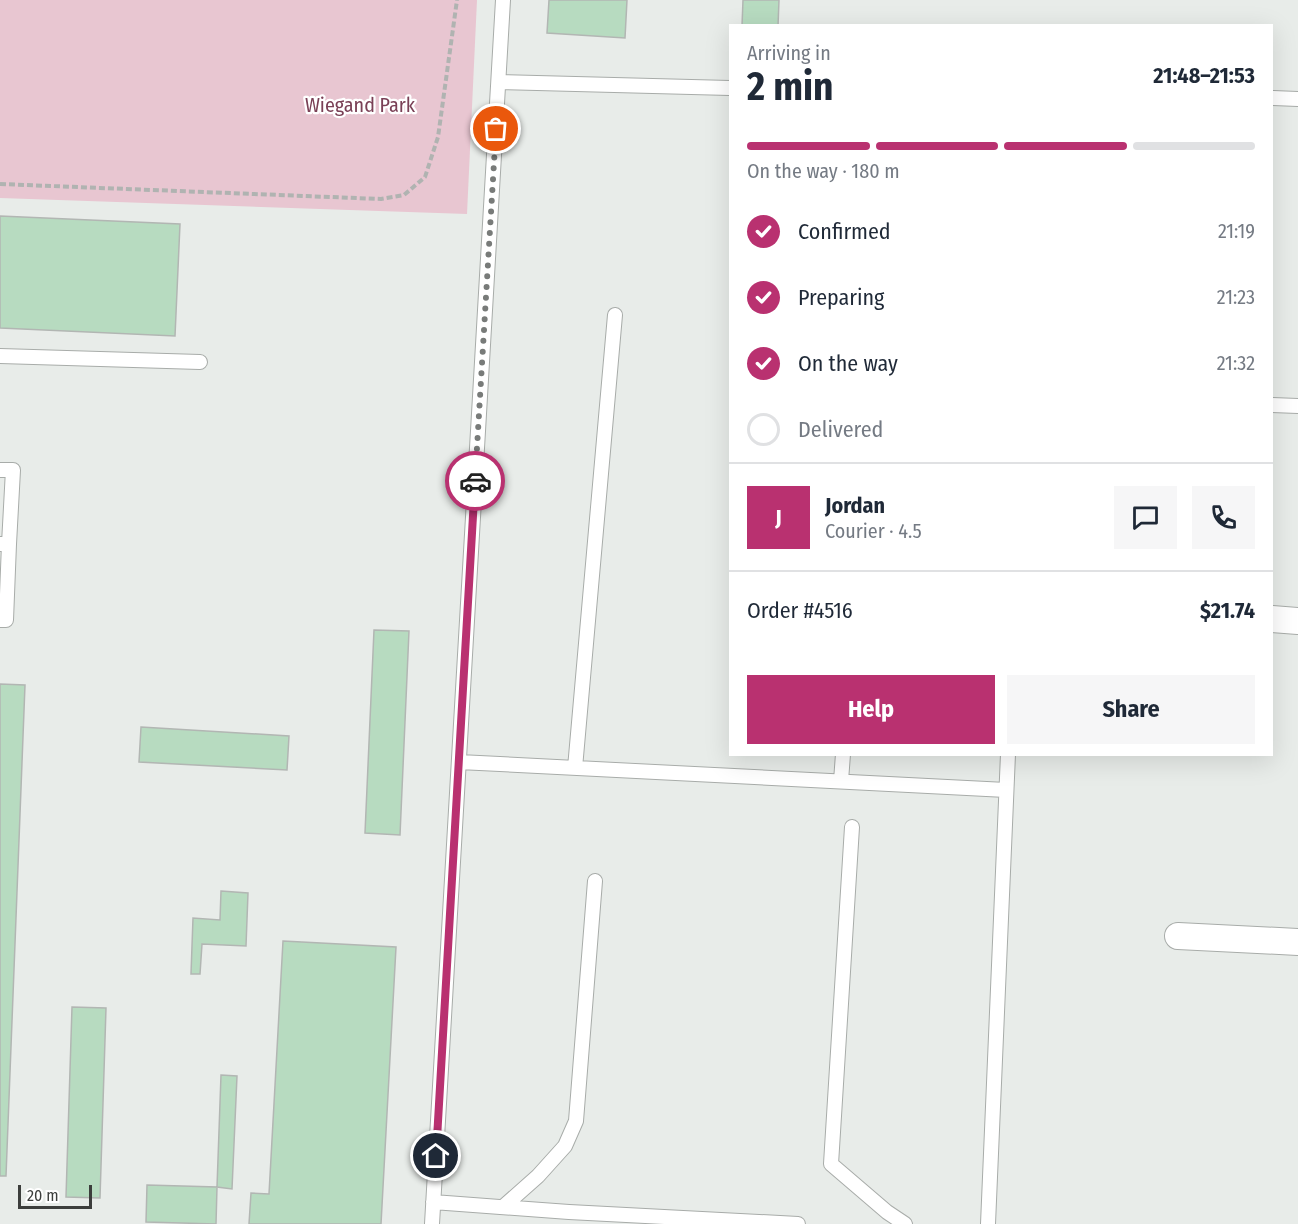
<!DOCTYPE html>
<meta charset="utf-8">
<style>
body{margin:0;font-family:"Fira Sans Condensed",sans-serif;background:#f6f6f7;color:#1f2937;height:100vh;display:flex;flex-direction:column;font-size:22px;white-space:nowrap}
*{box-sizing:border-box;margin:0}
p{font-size:20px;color:#747a83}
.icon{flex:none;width:33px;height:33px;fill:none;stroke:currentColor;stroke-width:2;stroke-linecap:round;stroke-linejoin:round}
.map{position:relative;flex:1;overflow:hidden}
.side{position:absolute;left:729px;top:24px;width:544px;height:732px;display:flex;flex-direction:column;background:#fff;border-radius:0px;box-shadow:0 6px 24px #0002}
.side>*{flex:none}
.scale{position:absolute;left:18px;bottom:15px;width:74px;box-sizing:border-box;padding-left:6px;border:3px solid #3c3e3c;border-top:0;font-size:16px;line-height:21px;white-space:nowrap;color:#3c3e3c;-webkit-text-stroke:4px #fff;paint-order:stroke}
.pin{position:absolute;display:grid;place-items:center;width:51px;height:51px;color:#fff;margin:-26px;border:3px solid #fff;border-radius:50%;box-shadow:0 2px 6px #0007}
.courier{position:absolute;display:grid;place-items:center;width:60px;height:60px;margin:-30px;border:4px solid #b93170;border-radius:50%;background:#fff;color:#222;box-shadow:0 2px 8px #0007}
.summary em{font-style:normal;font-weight:700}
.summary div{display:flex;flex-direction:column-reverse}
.summary{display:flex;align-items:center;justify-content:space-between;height:102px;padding:0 18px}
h1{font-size:39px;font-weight:700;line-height:45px}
.bar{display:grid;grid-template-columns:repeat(4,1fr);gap:9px 6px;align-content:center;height:72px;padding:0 18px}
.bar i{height:8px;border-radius:4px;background:#e0e1e3}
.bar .current{background:#b93170}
.bar p{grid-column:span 4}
.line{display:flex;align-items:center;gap:15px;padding:0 18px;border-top:2px solid #e0e1e3}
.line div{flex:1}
.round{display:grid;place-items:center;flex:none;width:63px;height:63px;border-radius:0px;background:#f6f6f7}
ol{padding:0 18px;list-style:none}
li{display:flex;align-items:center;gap:18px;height:66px}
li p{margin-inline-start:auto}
li .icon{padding:6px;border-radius:50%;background:#b93170;color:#fff;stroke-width:4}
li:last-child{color:#747a83}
li i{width:33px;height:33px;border:3px solid #e0e1e3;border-radius:50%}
.cta{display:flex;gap:12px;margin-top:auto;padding:12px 18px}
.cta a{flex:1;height:69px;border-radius:0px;background:#b93170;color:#fff;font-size:24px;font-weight:700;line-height:69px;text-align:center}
.cta a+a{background:#f6f6f7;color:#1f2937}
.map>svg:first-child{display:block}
</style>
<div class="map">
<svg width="1298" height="1224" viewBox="0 0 1298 1224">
<rect width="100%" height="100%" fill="#e8ece9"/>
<path fill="#e8c6d1" d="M0,0H477L467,214L0,198Z"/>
<path fill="#b7dbc0" stroke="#b2b6b3" stroke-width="1.5" d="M549,0H627L625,38L547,33Z
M743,0H779L778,26H742Z
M0,216L180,224L175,336L0,328Z
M374,630L409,631L400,835L365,833Z
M0,684L25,685L6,1176H0Z
M141,727L289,736L287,770L139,762Z
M221,891L248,893L246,946L202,944L200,974H191L193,918L220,920Z
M283,941L396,947L381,1224H249L251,1193L269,1194Z
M72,1007L106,1008L100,1198L66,1197Z
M221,1075L237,1076L232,1189L217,1187Z
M147,1185L217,1187L216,1224L146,1222Z"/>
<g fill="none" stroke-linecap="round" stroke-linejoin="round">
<defs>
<path id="lane" d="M499,82L730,88
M1273,98L1298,99
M0,356L200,362
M1272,405L1298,406
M0,470H13L9,544
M0,544H9L6,620H0
M459,762L1006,790
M575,768L615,315
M841,781L843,754
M852,827L831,1164L887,1212L905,1224
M433,1202L569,1212L798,1224
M503,1207L538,1176L565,1146L576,1121L595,881
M432,1224L503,0
M988,1224L1008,754"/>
<path id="street" d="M1272,619L1298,621
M1178,936L1298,942"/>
</defs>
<use href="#lane" stroke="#a8aca9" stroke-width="16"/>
<use href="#street" stroke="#a8aca9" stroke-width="28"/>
<path stroke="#b0b3b1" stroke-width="4" stroke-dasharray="6 3" stroke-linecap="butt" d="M0,184L381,199L404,195L425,177L438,137L457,0"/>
<use href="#lane" stroke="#fff" stroke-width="14"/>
<use href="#street" stroke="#fff" stroke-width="26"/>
</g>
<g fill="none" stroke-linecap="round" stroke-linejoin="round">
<path stroke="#787b79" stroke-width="6" stroke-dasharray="0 10.8" d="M475,481L496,129"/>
<path stroke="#b93170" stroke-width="8" d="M436,1156L475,481"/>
</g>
<g text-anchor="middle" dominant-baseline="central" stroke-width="4.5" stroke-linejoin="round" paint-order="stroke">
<g font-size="20" fill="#7a4056" stroke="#fff">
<text x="360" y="105">Wiegand Park</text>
</g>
</g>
</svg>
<div class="scale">20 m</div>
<div class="pin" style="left:496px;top:129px;background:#ea580c"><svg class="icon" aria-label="bag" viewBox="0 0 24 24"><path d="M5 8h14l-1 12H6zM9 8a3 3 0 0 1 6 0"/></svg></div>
<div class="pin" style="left:436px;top:1156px;background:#1f2937"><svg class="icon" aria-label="home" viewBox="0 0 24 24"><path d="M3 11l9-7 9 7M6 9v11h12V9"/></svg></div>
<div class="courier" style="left:475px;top:481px"><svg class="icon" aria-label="car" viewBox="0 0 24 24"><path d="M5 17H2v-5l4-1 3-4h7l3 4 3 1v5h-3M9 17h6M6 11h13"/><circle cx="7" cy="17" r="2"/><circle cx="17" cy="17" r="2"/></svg></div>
<section class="side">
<div class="summary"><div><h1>2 min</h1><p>Arriving in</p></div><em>21:48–21:53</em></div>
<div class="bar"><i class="current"></i><i class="current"></i><i class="current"></i><i></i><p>On the way · 180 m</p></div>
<ol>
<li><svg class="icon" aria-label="check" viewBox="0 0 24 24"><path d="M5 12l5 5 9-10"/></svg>Confirmed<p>21:19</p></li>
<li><svg class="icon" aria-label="check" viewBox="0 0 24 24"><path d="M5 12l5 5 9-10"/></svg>Preparing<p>21:23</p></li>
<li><svg class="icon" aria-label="check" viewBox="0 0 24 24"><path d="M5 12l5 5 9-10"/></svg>On the way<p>21:32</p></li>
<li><i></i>Delivered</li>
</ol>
<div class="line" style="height:108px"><b class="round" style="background:#b93170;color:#fff">J</b><div><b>Jordan</b><p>Courier · 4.5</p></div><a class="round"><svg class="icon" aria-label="chat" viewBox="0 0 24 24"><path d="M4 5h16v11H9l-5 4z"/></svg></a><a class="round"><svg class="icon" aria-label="phone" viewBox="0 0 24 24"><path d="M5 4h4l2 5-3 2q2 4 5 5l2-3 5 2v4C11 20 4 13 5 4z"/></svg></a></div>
<div class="line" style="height:78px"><div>Order #4516</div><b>$21.74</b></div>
<div class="cta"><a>Help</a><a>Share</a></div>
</section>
</div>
